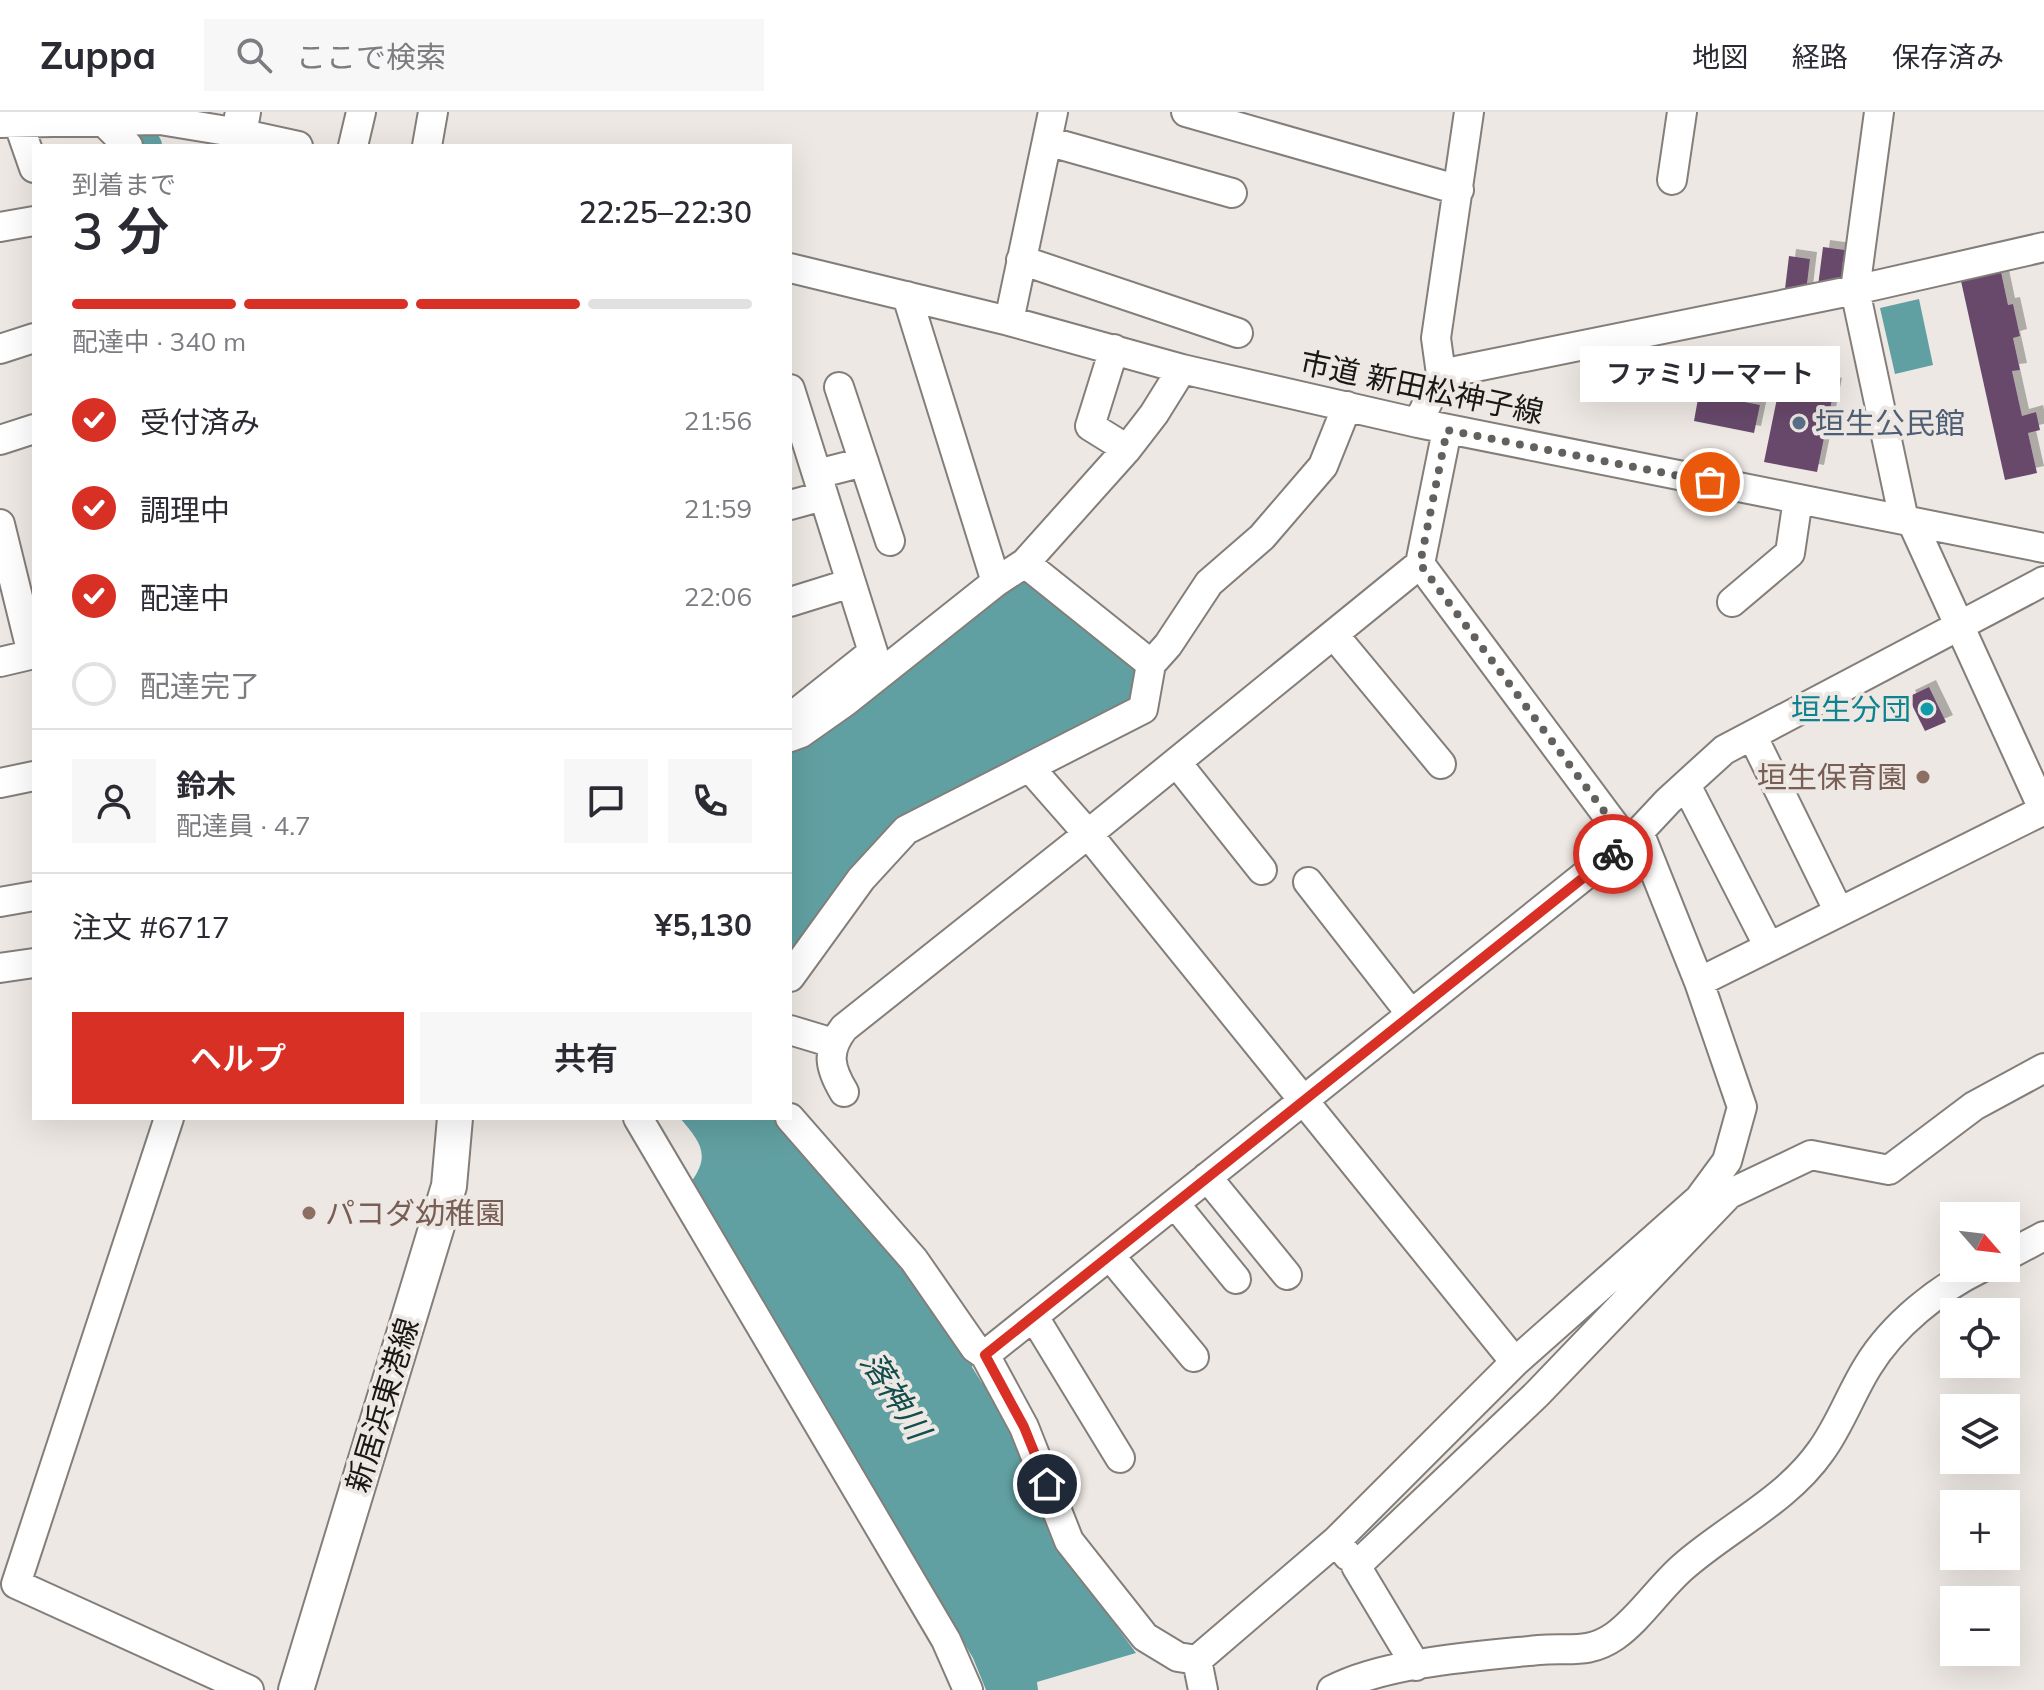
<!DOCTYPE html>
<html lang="ja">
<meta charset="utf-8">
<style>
body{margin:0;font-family:Mulish,"Noto Sans JP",sans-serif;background:#f7f7f7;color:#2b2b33;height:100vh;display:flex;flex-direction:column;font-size:30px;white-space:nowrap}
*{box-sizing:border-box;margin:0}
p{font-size:26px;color:#7c7c81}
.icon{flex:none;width:44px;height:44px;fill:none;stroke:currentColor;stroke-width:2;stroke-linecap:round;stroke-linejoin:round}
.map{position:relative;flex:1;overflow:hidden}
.details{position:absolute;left:32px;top:32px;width:760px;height:976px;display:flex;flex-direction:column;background:#fff;border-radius:0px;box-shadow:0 8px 32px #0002}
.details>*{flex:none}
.needle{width:52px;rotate:118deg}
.controls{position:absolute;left:1940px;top:1090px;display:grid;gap:16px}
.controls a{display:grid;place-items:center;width:80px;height:80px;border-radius:0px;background:#fff;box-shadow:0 8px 32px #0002;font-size:40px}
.pin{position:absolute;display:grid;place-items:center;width:68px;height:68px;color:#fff;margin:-34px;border:4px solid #fff;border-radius:50%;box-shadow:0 2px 8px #0007}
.courier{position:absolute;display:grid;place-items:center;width:80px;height:80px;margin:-40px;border:6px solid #d93025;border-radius:50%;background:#fff;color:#222;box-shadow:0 2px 10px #0007}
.bubble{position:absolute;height:56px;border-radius:0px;background:#fff;box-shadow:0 8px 32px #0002;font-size:26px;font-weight:600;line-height:56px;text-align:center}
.head em{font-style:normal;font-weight:600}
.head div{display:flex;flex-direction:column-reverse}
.head{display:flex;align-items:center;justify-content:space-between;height:136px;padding:0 40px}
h1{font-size:52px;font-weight:600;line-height:60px}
.bar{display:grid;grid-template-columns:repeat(4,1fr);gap:12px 8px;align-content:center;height:96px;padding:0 40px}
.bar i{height:10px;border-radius:6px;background:#e1e1e2}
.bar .current{background:#d93025}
.bar p{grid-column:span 4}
.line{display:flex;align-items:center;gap:20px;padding:0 40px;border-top:2px solid #e1e1e2}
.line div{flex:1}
.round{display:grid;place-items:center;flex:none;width:84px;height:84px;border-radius:0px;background:#f7f7f7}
ol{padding:0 40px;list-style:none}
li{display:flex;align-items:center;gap:24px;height:88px}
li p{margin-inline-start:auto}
li .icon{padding:8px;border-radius:50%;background:#d93025;color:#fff;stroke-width:4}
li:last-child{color:#7c7c81}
li i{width:44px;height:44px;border:4px solid #e1e1e2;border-radius:50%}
.cta{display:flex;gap:16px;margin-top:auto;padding:16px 40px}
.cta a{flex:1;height:92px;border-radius:0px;background:#d93025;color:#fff;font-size:32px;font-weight:600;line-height:92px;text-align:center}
.cta a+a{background:#f7f7f7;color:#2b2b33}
header{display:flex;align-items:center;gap:48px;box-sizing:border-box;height:112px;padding:0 40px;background:#fff;border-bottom:2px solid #e1e1e2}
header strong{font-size:38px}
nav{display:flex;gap:44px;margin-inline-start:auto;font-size:28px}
.search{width:560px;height:72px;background:#f7f7f7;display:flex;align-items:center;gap:20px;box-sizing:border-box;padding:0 28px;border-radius:0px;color:#7c7c81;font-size:30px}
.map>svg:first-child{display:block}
</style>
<header>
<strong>Zuppa</strong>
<div class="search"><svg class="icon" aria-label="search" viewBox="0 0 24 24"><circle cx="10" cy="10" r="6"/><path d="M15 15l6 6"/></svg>ここで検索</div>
<nav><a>地図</a><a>経路</a><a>保存済み</a></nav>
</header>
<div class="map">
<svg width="2044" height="1578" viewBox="0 0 2044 1578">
<defs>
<filter id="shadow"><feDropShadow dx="7" dy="-7" stdDeviation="0" flood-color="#0004"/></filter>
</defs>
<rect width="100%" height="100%" fill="#ede8e3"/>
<path fill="#61a0a2" d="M1919,187L1933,253L1895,262L1880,196Z
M1024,465L1139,557L1131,589L905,707L790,849V641L815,629L857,599L859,594Z
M680,1006H776L905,1155L973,1251L972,1255L982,1271L986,1270L1005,1301L1060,1437L1136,1541L1037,1570L1038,1578H986L973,1546L691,1070C712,1042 699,1029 680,1006Z"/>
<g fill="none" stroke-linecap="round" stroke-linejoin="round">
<path stroke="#61a0a2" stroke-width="32" d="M119,0L146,34"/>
</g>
<path fill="#674a6c" filter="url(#shadow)" d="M1823,135L1845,138L1842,155L1848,156L1847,167L1841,166L1839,177L1818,174Z
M1789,144L1810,147L1806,180L1785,177Z
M2001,160L2008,193L2013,192L2020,224L2013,226L2020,258L2012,259L2022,304L2036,300L2040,318L2028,321L2037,361L2005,368L1961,169Z
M1782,262L1835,273L1817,360L1764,350Z
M1699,281L1760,293L1754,321L1694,309Z
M1929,575L1946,610L1925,619L1908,585Z"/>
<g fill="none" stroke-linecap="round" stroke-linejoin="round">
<defs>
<path id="minor" d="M1186,0L1459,78
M1879,0L1855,178L1904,408
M103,9L128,34
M18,10L34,56
M0,11L160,8L239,21L298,34
M1047,29L1232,81
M353,34L361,0
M427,34L433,0
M1672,68L1682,0
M0,115L34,109
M1021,148L1238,221
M790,156L1009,209L1182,257L1418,311L2044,436
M907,184L996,470
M1009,209L1053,0
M0,237L34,226
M1114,237L1090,314L1127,337
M1441,262L1855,178L2044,135
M839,275L890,429
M790,277L873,540L790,606
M1418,311L1441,262L1436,226L1469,0
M0,328L34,317
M817,362L864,350
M790,393L823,384
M1912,410L2044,699
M0,412L32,542
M1420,452L1447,318
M790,490L851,471
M1732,490L1790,441L1798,387
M1334,523L1441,652
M0,550L34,542
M1151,552L1168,533L1209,471L1262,425L1323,354L1347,294
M1752,623L1839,800
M790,625L801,621L845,590L996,470L1025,451L1127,337L1154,302L1182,257
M1177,651L1262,758
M1030,656L1088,722L1515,1250
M0,671L34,664
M1686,673L1769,835
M1308,770L1411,902
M0,790L34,784
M0,856L34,851
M790,865L861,767L906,718L1143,597L1151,552L1025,451
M1699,870L2044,698
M790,918L833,931
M844,980C829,955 826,939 844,916L1088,722L1420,452L1627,730
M169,1006L16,1472L249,1578
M638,1006L946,1528L968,1578
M790,1006L914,1148L975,1236L985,1243
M1207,1065L1287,1163
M1175,1092L1236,1167
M1110,1144L1194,1245
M2006,1144L2044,1124
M1034,1205L1120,1346
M1336,1429L1515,1250L1699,1087L1727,1049L1742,995L1699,870L1639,720L1668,689L1724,638L2044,469
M1197,1548L1336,1429L1348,1444
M1416,1554L1356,1454L1537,1282L1729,1082L1811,1043L1889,1058L1974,994L2044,956
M1203,1578L1197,1548L1178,1545L1145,1525L1069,1429L1024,1315L985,1243L1639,720
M1332,1578C1385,1550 1479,1544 1539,1538C1568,1535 1588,1543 1615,1524C1640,1506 1659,1476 1683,1455C1727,1416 1786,1389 1821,1339C1840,1313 1851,1281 1868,1254C1893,1213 1938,1177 1981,1156"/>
<path id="major" d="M243,0L239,21L244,34
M296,1578L449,1074L455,1006"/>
</defs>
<use href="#minor" stroke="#837e79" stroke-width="32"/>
<use href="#major" stroke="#837e79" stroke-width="38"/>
<use href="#minor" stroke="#fff" stroke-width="28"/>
<use href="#major" stroke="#fff" stroke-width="34"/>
</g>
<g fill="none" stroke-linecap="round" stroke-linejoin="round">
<path stroke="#63615e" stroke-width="8" stroke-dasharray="0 14.4" d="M1613,742L1627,730L1420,452L1447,318L1710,370"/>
<path stroke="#d93025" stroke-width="10" d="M1047,1372L1024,1315L985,1243L1613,742"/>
</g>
<circle fill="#5c6f8a" stroke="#ede8e3" stroke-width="3" cx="1799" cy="311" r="8"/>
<circle fill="#0f9aa8" stroke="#ede8e3" stroke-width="3" cx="1927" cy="597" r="8"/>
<g fill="#8d6e63" stroke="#ede8e3" stroke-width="3">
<circle cx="1923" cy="665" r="8"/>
<circle cx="309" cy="1101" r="8"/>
</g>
<g text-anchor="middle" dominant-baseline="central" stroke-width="8" stroke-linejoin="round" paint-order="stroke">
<g font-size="30" fill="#191816" stroke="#ede8e3">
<text transform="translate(1422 275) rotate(12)">市道 新田松神子線</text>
<text transform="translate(382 1293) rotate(-73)">新居浜東港線</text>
</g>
<g font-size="30" fill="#4e5e75" stroke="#ede8e3" text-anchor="start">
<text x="1815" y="311">垣生公民館</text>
</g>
<g font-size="30" fill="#0d838f" stroke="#ede8e3" text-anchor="end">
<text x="1911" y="597">垣生分団</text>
</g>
<g font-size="30" fill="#785e54" stroke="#ede8e3" text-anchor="end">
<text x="1907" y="665">垣生保育園</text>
<text x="325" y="1101" text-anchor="start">パコダ幼稚園</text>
</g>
<g font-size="32" font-style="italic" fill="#144d4e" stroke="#ede8e3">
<text transform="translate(896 1283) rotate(57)">落神川</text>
</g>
</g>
</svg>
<div class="controls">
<a><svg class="needle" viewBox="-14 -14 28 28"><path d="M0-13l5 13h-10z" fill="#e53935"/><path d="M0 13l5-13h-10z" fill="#7c7c81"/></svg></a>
<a><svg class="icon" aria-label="locate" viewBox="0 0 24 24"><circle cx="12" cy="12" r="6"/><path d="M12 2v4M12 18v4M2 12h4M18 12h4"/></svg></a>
<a><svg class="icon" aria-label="layers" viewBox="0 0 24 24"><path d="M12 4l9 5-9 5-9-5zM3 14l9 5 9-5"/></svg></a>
<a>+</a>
<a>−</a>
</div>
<div class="pin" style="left:1710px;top:370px;background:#ea580c"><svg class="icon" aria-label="bag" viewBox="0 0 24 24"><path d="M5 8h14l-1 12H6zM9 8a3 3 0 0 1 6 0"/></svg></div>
<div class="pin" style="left:1047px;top:1372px;background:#1f2937"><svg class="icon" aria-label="home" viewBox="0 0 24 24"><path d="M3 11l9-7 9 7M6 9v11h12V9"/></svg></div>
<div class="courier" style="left:1613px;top:742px"><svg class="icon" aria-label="bike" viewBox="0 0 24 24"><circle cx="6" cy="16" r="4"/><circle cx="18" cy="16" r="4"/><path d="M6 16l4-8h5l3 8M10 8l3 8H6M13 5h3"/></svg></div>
<div class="bubble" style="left:1580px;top:234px;width:260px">ファミリーマート</div>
<section class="details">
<div class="head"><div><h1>3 分</h1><p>到着まで</p></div><em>22:25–22:30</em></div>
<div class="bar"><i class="current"></i><i class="current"></i><i class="current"></i><i></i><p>配達中 · 340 m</p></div>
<ol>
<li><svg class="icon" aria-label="check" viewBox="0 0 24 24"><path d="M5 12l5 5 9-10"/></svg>受付済み<p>21:56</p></li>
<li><svg class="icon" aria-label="check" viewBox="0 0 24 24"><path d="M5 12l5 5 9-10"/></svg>調理中<p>21:59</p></li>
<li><svg class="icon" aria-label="check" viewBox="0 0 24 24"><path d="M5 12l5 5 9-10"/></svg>配達中<p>22:06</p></li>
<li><i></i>配達完了</li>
</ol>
<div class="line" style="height:144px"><a class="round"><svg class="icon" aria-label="person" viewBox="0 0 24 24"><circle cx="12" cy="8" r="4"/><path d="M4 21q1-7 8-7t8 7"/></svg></a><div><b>鈴木</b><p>配達員 · 4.7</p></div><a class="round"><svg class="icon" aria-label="chat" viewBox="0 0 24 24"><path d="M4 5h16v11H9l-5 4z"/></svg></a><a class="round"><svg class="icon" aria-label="phone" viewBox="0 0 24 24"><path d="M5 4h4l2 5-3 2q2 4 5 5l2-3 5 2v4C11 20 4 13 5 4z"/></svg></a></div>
<div class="line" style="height:104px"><div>注文 #6717</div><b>¥5,130</b></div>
<div class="cta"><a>ヘルプ</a><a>共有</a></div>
</section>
</div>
